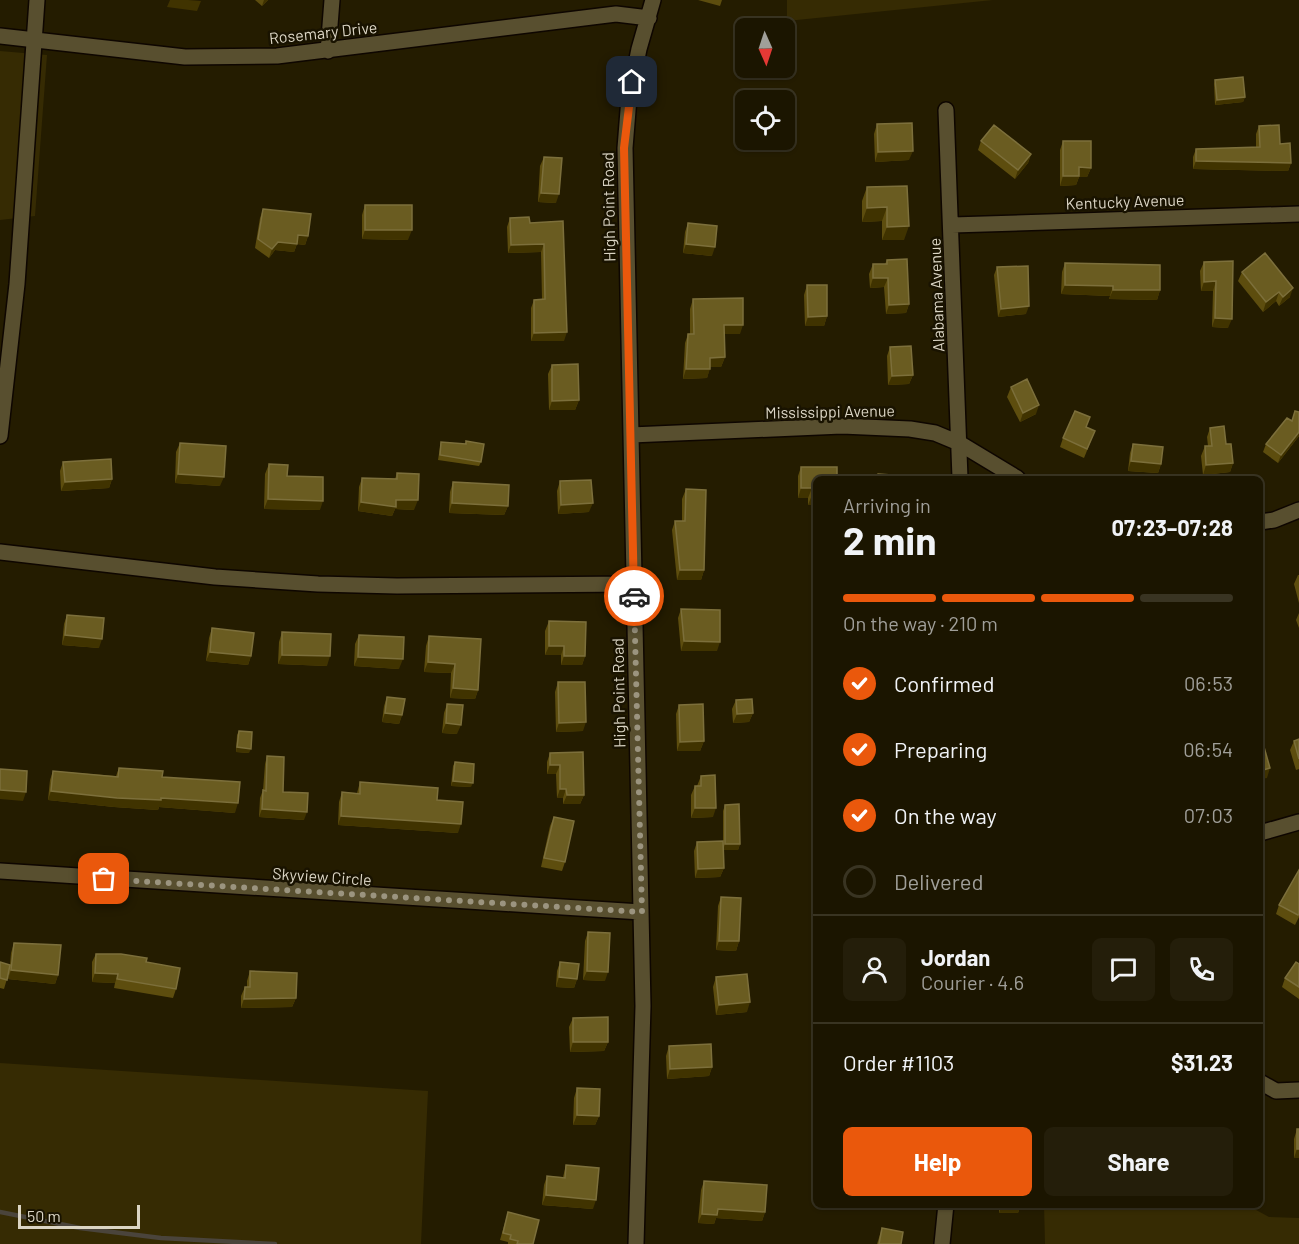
<!DOCTYPE html>
<meta charset="utf-8">
<style>
body{margin:0;font-family:Barlow,sans-serif;background:#241e0a;color:#f1f3f6;height:100vh;display:flex;flex-direction:column;font-size:22px;white-space:nowrap}
*{box-sizing:border-box;margin:0}
p{font-size:20px;color:#a09f99}
.icon{flex:none;width:33px;height:33px;fill:none;stroke:currentColor;stroke-width:2;stroke-linecap:round;stroke-linejoin:round}
.map{position:relative;flex:1;overflow:hidden}
.side{position:absolute;left:813px;top:476px;width:450px;height:732px;display:flex;flex-direction:column;background:#1b1500;border-radius:9px;box-shadow:0 2px 4px #0004,0 0 0 2px #393422}
.side>*{flex:none}
.needle{width:39px;rotate:177deg}
.controls{position:absolute;left:735px;top:18px;display:grid;gap:12px}
.controls a{display:grid;place-items:center;width:60px;height:60px;border-radius:9px;background:#1b1500;box-shadow:0 2px 4px #0004,0 0 0 2px #393422;font-size:30px}
.scale{position:absolute;left:18px;bottom:15px;width:122px;box-sizing:border-box;padding-left:6px;border:3px solid #dbd5c4;border-top:0;font-size:16px;line-height:21px;white-space:nowrap;color:#dbd5c4;-webkit-text-stroke:4px #191300;paint-order:stroke}
.pin{position:absolute;display:grid;place-items:center;width:51px;height:51px;color:#fff;margin:-26px;border-radius:12px;box-shadow:0 3px 9px #0006}
.courier{position:absolute;display:grid;place-items:center;width:60px;height:60px;margin:-30px;border:4px solid #ea580c;border-radius:50%;background:#fff;color:#222;box-shadow:0 2px 8px #0007}
.summary em{font-style:normal;font-weight:700}
.summary div{display:flex;flex-direction:column-reverse}
.summary{display:flex;align-items:center;justify-content:space-between;height:102px;padding:0 30px}
h1{font-size:39px;font-weight:700;line-height:45px}
.bar{display:grid;grid-template-columns:repeat(4,1fr);gap:9px 6px;align-content:center;height:72px;padding:0 30px}
.bar i{height:8px;border-radius:4px;background:#393422}
.bar .on{background:#ea580c}
.bar p{grid-column:span 4}
.line{display:flex;align-items:center;gap:15px;padding:0 30px;border-top:2px solid #393422}
.line div{flex:1}
.round{display:grid;place-items:center;flex:none;width:63px;height:63px;border-radius:9px;background:#241e0a}
ol{padding:0 30px;list-style:none}
li{display:flex;align-items:center;gap:18px;height:66px}
li p{margin-inline-start:auto}
li .icon{padding:6px;border-radius:50%;background:#ea580c;color:#fff;stroke-width:4}
li:last-child{color:#a09f99}
li i{width:33px;height:33px;border:3px solid #393422;border-radius:50%}
.primary-button{display:flex;gap:12px;margin-top:auto;padding:12px 30px}
.primary-button a{flex:1;height:69px;border-radius:9px;background:#ea580c;color:#fff;font-size:24px;font-weight:700;line-height:69px;text-align:center}
.primary-button a+a{background:#241e0a;color:#f1f3f6}
.map>svg:first-child{display:block}
</style>
<div class="map">
<svg width="1299" height="1244" viewBox="0 0 1299 1244">
<rect width="100%" height="100%" fill="#241c00"/>
<path fill="#362b03" d="M787,0H993L787,21Z
M0,51L47,55L35,216L0,220Z
M0,1063L428,1091L421,1244H0Z
M1044,1205H1247L1269,1217L1299,1218V1244H1045Z"/>
<g fill="none" stroke-linecap="round" stroke-linejoin="round">
<path stroke="#4a443b" stroke-width="4.5" d="M0,1212L80,1228L161,1238L275,1244"/>
<defs>
<path id="minor" d="M0,36L185,57L277,56L616,14L649,18
M328,51L332,0
M946,110L960,478
M952,225L1299,214
M631,435L842,426L910,429L935,433L959,443L1017,478
M0,436L17,284L37,0
M1260,522L1274,520L1299,510
M0,552L215,577L318,584L397,586L633,584
M1260,833L1299,822
M0,871L641,912
M1260,1082L1276,1091L1299,1090
M636,1244L643,1006L625,148L629,98L639,49L653,0
M942,1244L946,1204"/>
</defs>
<use href="#minor" stroke="#0e0600" stroke-width="18"/>
<use href="#minor" stroke="#584f2f" stroke-width="15"/>
</g>
<path fill="#5d4d0e" d="M255,0H268L262,6Z
M698,0H722L720,6Z
M1215,80L1245,97L1243,102L1215,105L1214,84Z
M877,124L909,160L875,162L874,134Z
M1259,126L1280,144L1291,163L1288,171L1193,169V157L1196,149L1256,147V134Z
M981,141L1031,154L1028,163L1015,179L978,150Z
M1063,141L1091,168L1087,177H1079L1076,185L1060,186V150Z
M544,157L556,203L538,202L540,166Z
M907,186L904,240H882V221L862,222V201L867,187Z
M365,205L408,240L362,239V215Z
M263,209L308,236L305,245L297,244L294,252L275,250L269,258L255,248L260,218Z
M510,218L530,223L563,221L564,341H531V308L534,300L542,299L541,252L508,253L507,227Z
M688,223L712,256L683,253L685,232Z
M887,260L909,304L906,313L886,314L884,287L870,288L869,274L873,264H885Z
M1233,261L1228,328L1212,327L1213,291H1201L1200,271L1204,262Z
M1065,263L1160,290L1157,300L1109,299L1110,296L1061,294L1062,272Z
M997,267L1026,314L998,317L994,275Z
M1242,272L1290,297L1279,306L1276,301L1263,312L1238,281Z
M807,285L827,316L824,326H805L804,295Z
M693,299L740,334H724L725,357L721,367H710L707,378L683,379L685,343L688,334H690V309Z
M890,347L913,375L909,384L888,385L887,356Z
M552,365L579,400L575,410H549L548,374Z
M1011,387L1036,414L1020,422L1007,397Z
M1299,412V436L1278,463L1263,452L1266,444L1291,421Z
M1210,428L1226,444L1233,463L1230,472L1203,475L1201,456L1205,446H1208L1207,437Z
M1095,431L1084,458L1060,447L1063,438Z
M466,441L481,462L479,466L438,460L440,447L441,442L465,444Z
M180,443L220,486L175,483L176,452Z
M1133,444L1161,464L1158,473L1128,471L1130,453Z
M63,462L112,479L109,488L61,491L60,471Z
M269,464L320,510L264,509L265,474Z
M801,467L816,478V505H808V498H798V476Z
M397,473L414,510L395,509L392,516L358,511L359,487L362,478L395,479Z
M560,481L589,512L558,514L557,491Z
M453,482L508,506L504,515L449,513L450,492Z
M686,489L704,570L701,580H677L672,530L675,521H682V499Z
M1298,575H1299V603L1294,584Z
M681,609L717,651H681L678,618Z
M1299,613V628L1296,620Z
M67,615L99,648L62,645L64,624Z
M549,621L585,656L582,665H561V655H545V631Z
M212,628L251,656L248,665L206,661L209,638Z
M282,632L327,666L278,664L279,642Z
M359,635L399,669L354,666L355,644Z
M429,636L478,690L475,699L450,698L451,673L424,672L426,646Z
M558,682L583,731L556,732L555,692Z
M387,697L402,715L399,724L382,722L384,706Z
M736,700L753,713L749,722L733,723L732,709Z
M447,704L457,734L442,733L444,713Z
M679,705L704,741L700,751H677L676,714Z
M239,731L249,753L236,752L237,735Z
M1299,739V769L1296,770L1290,750L1294,741Z
M550,753L584,795L580,804H563V798H557L556,774H547V762Z
M267,756L283,792L304,820L259,817L260,798L263,790L265,764Z
M455,762L471,787L451,786L453,766Z
M119,768L162,777L235,813L159,807L158,810L114,807L48,800L50,780L53,771L116,776Z
M701,776L713,817L691,818V795L695,786H697Z
M360,782L437,800L458,833L338,825L339,802L342,792L357,793Z
M725,805L740,844L738,850H723L724,868L720,877L695,878L694,851L697,842L723,846V811Z
M554,817L565,862L562,871L541,867L550,826Z
M1299,870V917L1295,925L1276,914L1279,905Z
M721,897L739,941L736,951L716,950L718,906Z
M588,932L605,981L583,980L585,941Z
M14,943L58,975L55,984L8,979L9,972L4,989L0,988V962L10,965L11,953Z
M96,954L146,962L176,989L173,998L114,988L115,983L92,982V962Z
M560,962L577,979L574,988L556,987L557,971Z
M1299,964V999L1282,987L1285,978Z
M250,971L296,998L292,1007L241,1008V996L245,987H247V981Z
M716,977L747,1012L716,1015L713,987Z
M573,1018L608,1042L604,1051L570,1052L569,1027Z
M669,1046L712,1067L709,1076L667,1079L666,1056Z
M577,1088L599,1116L595,1125H573L574,1098Z
M1297,1129H1299V1158H1294V1139Z
M566,1165L593,1209L542,1205L544,1185L547,1176L563,1177Z
M704,1181L765,1212L762,1221L716,1218L714,1224L698,1223L701,1190Z
M999,1204H1021L1018,1213H999Z
M508,1212L533,1244H508V1242L500,1240Z
M882,1228L901,1244H877Z"/>
<path fill="#403300" d="M170,0H188L201,1L197,11L167,7Z
M264,0H268L262,6Z
M1245,97L1243,102L1215,105L1217,100Z
M913,151L909,160L875,162L878,152Z
M1031,154L1028,163L1015,179L1018,170Z
M1196,161L1291,163L1288,171L1193,169Z
M1079,167L1091,168L1087,177H1079L1076,185L1060,186L1063,176Z
M541,193L559,194L556,203L538,202Z
M887,207L882,221L862,222L867,208Z
M909,226L904,240H882L887,227Z
M365,230H412L408,240L362,239Z
M298,235L308,236L305,245L297,244L294,252L275,250L269,258L272,249L278,242Z
M544,244L541,252L508,253L511,245Z
M686,244L715,247L712,256L683,253Z
M873,278H888L884,287L870,288Z
M1216,281L1213,291H1201L1204,282Z
M1065,285L1113,286L1110,296L1061,294Z
M1293,288L1290,297L1279,306L1283,297Z
M1113,290H1160L1157,300L1109,299Z
M1279,292L1276,301L1263,312L1266,302Z
M909,304L906,313L886,314L889,305Z
M1029,306L1026,314L998,317L1001,309Z
M827,316L824,326H805L808,317Z
M1215,318L1232,319L1228,328L1212,327Z
M724,325H743L740,334H721Z
M567,332L564,341H531L534,333Z
M725,357L721,367H706L710,358Z
M686,369H710L707,378L683,379Z
M913,375L909,384L888,385L892,376Z
M579,400L575,410H549L552,401Z
M1039,405L1036,414L1020,422L1023,413Z
M1299,432V436L1278,463L1281,455Z
M1131,461L1161,464L1158,473L1128,471Z
M1233,463L1230,472L1203,475L1206,465Z
M178,474L224,477L220,486L175,483Z
M112,479L109,488L61,491L65,482Z
M801,488H812L808,498H798Z
M812,495H816V505H808Z
M268,499L323,501L320,510L264,509Z
M396,500H418L414,510L395,509L392,516L358,511L361,502Z
M452,503L508,506L504,515L449,513Z
M593,503L589,512L558,514L561,505Z
M680,570H704L701,580H677Z
M65,635L102,639L99,648L62,645Z
M684,641L720,642L717,651H681Z
M549,646H564L561,655H545Z
M210,652L251,656L248,665L206,661Z
M282,655L330,656L327,666L278,664Z
M564,656H585L582,665H561Z
M358,657L403,659L399,669L354,666Z
M428,662L455,664L451,673L424,672Z
M453,688L478,690L475,699L450,698Z
M385,713L402,715L399,724L382,722Z
M753,713L749,722L733,723L737,714Z
M586,722L583,731L556,732L559,723Z
M446,723L461,725L457,734L442,733Z
M704,741L700,751H677L680,742Z
M237,747L251,749L249,753L236,752Z
M550,765H560L556,774H547Z
M1270,768L1267,778L1260,779V771Z
M453,781L473,783L471,787L451,786Z
M560,789H566L563,798H557Z
M0,790L26,792L23,801L0,799Z
M51,791L161,798L238,803L235,813L159,807L158,810L114,807L48,800Z
M567,795H584L580,804H563Z
M695,808H716L713,817L691,818Z
M262,809L307,812L304,820L259,817Z
M341,816L461,824L458,833L338,825Z
M725,844H740L738,850H723Z
M724,868L720,877L695,878L698,869Z
M719,941H739L736,951L716,950Z
M11,970L58,975L55,984L8,979Z
M587,971L608,972L605,981L583,980Z
M95,973L118,974L115,983L92,982Z
M559,977L577,979L574,988L556,987Z
M296,998L292,1007L241,1008L244,999Z
M750,1002L747,1012L716,1015L719,1005Z
M573,1042H608L604,1051L570,1052Z
M712,1067L709,1076L667,1079L670,1069Z
M577,1115L599,1116L595,1125H573Z
M1297,1149H1299V1158H1294Z
M546,1195L596,1200L593,1209L542,1205Z
M1002,1204H1021L1018,1213H999Z
M718,1209L765,1212L762,1221L716,1218L714,1224L698,1223L702,1214Z"/>
<path fill="#6a5c21" stroke="#7c6f3b" stroke-width="1.5" d="M1243,77L1245,97L1217,100L1215,80Z
M912,123L913,151L878,152L877,124Z
M994,125L1031,154L1018,170L981,141Z
M1279,125L1280,144L1290,143L1291,163L1196,161V149L1260,147L1259,126Z
M1063,141H1091V168L1079,167V176H1063Z
M544,157L562,158L559,194L541,193Z
M907,186L909,226L887,227V207L867,208V187Z
M365,205H412V230H365Z
M263,209L311,214L308,236L298,235L297,244L278,242L272,249L258,239Z
M529,217L530,223L563,221L567,332L534,333V300L545,299L544,244L511,245L510,218Z
M688,223L717,226L715,247L686,244Z
M1265,253L1293,288L1283,297L1279,292L1266,302L1242,272Z
M907,259L909,304L889,305L888,278H873V264H887V260Z
M1233,261L1232,319L1215,318L1216,281L1204,282V262Z
M1065,263L1160,265V290H1113V286L1065,285Z
M1028,266L1029,306L1001,309L997,267Z
M807,285H827V316L808,317Z
M743,298V325H724L725,357L710,358V369H686L688,334H694L693,299Z
M911,346L913,375L892,376L890,347Z
M578,364L579,400L552,401V365Z
M1027,379L1039,405L1023,413L1011,387Z
M1075,411L1090,417L1086,427L1095,431L1087,449L1063,438Z
M1295,411L1299,412V432L1281,455L1266,444L1287,418L1292,421Z
M1224,426L1226,444H1231L1233,463L1206,465L1205,446H1212L1210,428Z
M466,441L484,444L481,462L440,455L441,442L466,444Z
M180,443L226,446L224,477L178,474Z
M1133,444L1163,447L1161,464L1131,461Z
M111,459L112,479L65,482L63,462Z
M269,464L288,465L287,476L323,477V501L268,499Z
M801,467H837V478H816V495H812V488H801Z
M397,473L419,474L418,500H396V507L361,502L362,478L397,479Z
M878,474L906,476V478H877Z
M591,480L593,503L561,505L560,481Z
M453,482L509,485L508,506L452,503Z
M686,489L706,490L704,570H680L675,521H685Z
M681,609L720,610V642L684,641Z
M67,615L104,618L102,639L65,635Z
M549,621L586,622L585,656H564V646H549Z
M212,628L254,633L251,656L210,652Z
M282,632L331,634L330,656L282,655Z
M359,635L404,637L403,659L358,657Z
M429,636L481,639L478,690L453,688L455,664L428,662Z
M558,682H585L586,722L559,723Z
M387,697L405,699L402,715L385,713Z
M752,699L753,713L737,714L736,700Z
M447,704L463,705L461,725L446,723Z
M703,704L704,741L680,742L679,705Z
M239,731L252,732L251,749L237,747Z
M1299,739V759L1294,741Z
M1264,747L1270,768L1260,771V748Z
M583,752L584,795H567L566,789H560V765H550V753Z
M267,756L284,757L283,792L308,793L307,812L262,809L263,790L266,791Z
M455,762L474,764L473,783L453,781Z
M119,768L163,771L162,777L240,782L238,803L161,798V800L117,798L51,791L53,771L118,777Z
M0,769L27,771L26,792L0,790Z
M715,775L716,808H695V786H701V776Z
M360,782L438,788L437,800L463,802L461,824L341,816L342,792L360,794Z
M739,804L740,844H725V805Z
M554,817L574,821L565,862L544,858Z
M723,841L724,868L698,869L697,842Z
M1299,870V914L1298,915L1279,905Z
M721,897L741,898L739,941H719Z
M588,932L610,933L608,972L587,971Z
M14,943L61,945L58,975L11,970Z
M96,954H121L147,958L146,962L180,968L176,989L117,979L118,974L95,973Z
M0,962L10,965L7,980L0,978Z
M560,962L579,964L577,979L559,977Z
M1296,962L1299,964V987L1285,978Z
M250,971L297,973L296,998L244,999L245,987H250Z
M747,974L750,1002L719,1005L716,977Z
M608,1017V1042H573V1018Z
M711,1044L712,1067L670,1069L669,1046Z
M577,1088L600,1089L599,1116L577,1115Z
M1297,1129H1299V1149H1297Z
M566,1165L599,1168L596,1200L546,1195L547,1176L565,1178Z
M704,1181L767,1185L765,1212L718,1209L717,1215L702,1214Z
M508,1212L539,1220L533,1244H517L518,1241L510,1239L511,1235L503,1233Z
M882,1228L903,1232L901,1244H879Z"/>
<g fill="none" stroke-linecap="round" stroke-linejoin="round">
<path stroke="#9b947f" stroke-width="6" stroke-dasharray="0 10.8" d="M104,879L642,912L634,596"/>
<path stroke="#ea580c" stroke-width="8" d="M632,82L624,148L634,596"/>
</g>
<g text-anchor="middle" dominant-baseline="central" stroke-width="5" stroke-linejoin="round" paint-order="stroke">
<g font-size="16" fill="#dbd5c4" stroke="#191300">
<text transform="translate(323 32) rotate(-6)">Rosemary Drive</text>
<text transform="translate(1125 201) rotate(-2)">Kentucky Avenue</text>
<text transform="translate(608 207) rotate(-91)">High Point Road</text>
<text transform="translate(936 295) rotate(-92)">Alabama Avenue</text>
<text transform="translate(830 411) rotate(-1)">Mississippi Avenue</text>
<text transform="translate(618 693) rotate(-91)">High Point Road</text>
<text transform="translate(322 876) rotate(4)">Skyview Circle</text>
</g>
</g>
</svg>
<div class="controls">
<a><svg class="needle" viewBox="-14 -14 28 28"><path d="M0-13l5 13h-10z" fill="#e53935"/><path d="M0 13l5-13h-10z" fill="#a09f99"/></svg></a>
<a><svg class="icon" aria-label="locate" viewBox="0 0 24 24"><circle cx="12" cy="12" r="6"/><path d="M12 2v4M12 18v4M2 12h4M18 12h4"/></svg></a>
</div>
<div class="scale">50 m</div>
<div class="pin" style="left:104px;top:879px;background:#ea580c"><svg class="icon" aria-label="bag" viewBox="0 0 24 24"><path d="M5 8h14l-1 12H6zM9 8a3 3 0 0 1 6 0"/></svg></div>
<div class="pin" style="left:632px;top:82px;background:#1f2937"><svg class="icon" aria-label="home" viewBox="0 0 24 24"><path d="M3 11l9-7 9 7M6 9v11h12V9"/></svg></div>
<div class="courier" style="left:634px;top:596px"><svg class="icon" aria-label="car" viewBox="0 0 24 24"><path d="M5 17H2v-5l4-1 3-4h7l3 4 3 1v5h-3M9 17h6M6 11h13"/><circle cx="7" cy="17" r="2"/><circle cx="17" cy="17" r="2"/></svg></div>
<section class="side">
<div class="summary"><div><h1>2 min</h1><p>Arriving in</p></div><em>07:23–07:28</em></div>
<div class="bar"><i class="on"></i><i class="on"></i><i class="on"></i><i></i><p>On the way · 210 m</p></div>
<ol>
<li><svg class="icon" aria-label="check" viewBox="0 0 24 24"><path d="M5 12l5 5 9-10"/></svg>Confirmed<p>06:53</p></li>
<li><svg class="icon" aria-label="check" viewBox="0 0 24 24"><path d="M5 12l5 5 9-10"/></svg>Preparing<p>06:54</p></li>
<li><svg class="icon" aria-label="check" viewBox="0 0 24 24"><path d="M5 12l5 5 9-10"/></svg>On the way<p>07:03</p></li>
<li><i></i>Delivered</li>
</ol>
<div class="line" style="height:108px"><a class="round"><svg class="icon" aria-label="person" viewBox="0 0 24 24"><circle cx="12" cy="8" r="4"/><path d="M4 21q1-7 8-7t8 7"/></svg></a><div><b>Jordan</b><p>Courier · 4.6</p></div><a class="round"><svg class="icon" aria-label="chat" viewBox="0 0 24 24"><path d="M4 5h16v11H9l-5 4z"/></svg></a><a class="round"><svg class="icon" aria-label="phone" viewBox="0 0 24 24"><path d="M5 4h4l2 5-3 2q2 4 5 5l2-3 5 2v4C11 20 4 13 5 4z"/></svg></a></div>
<div class="line" style="height:78px"><div>Order #1103</div><b>$31.23</b></div>
<div class="primary-button"><a>Help</a><a>Share</a></div>
</section>
</div>
